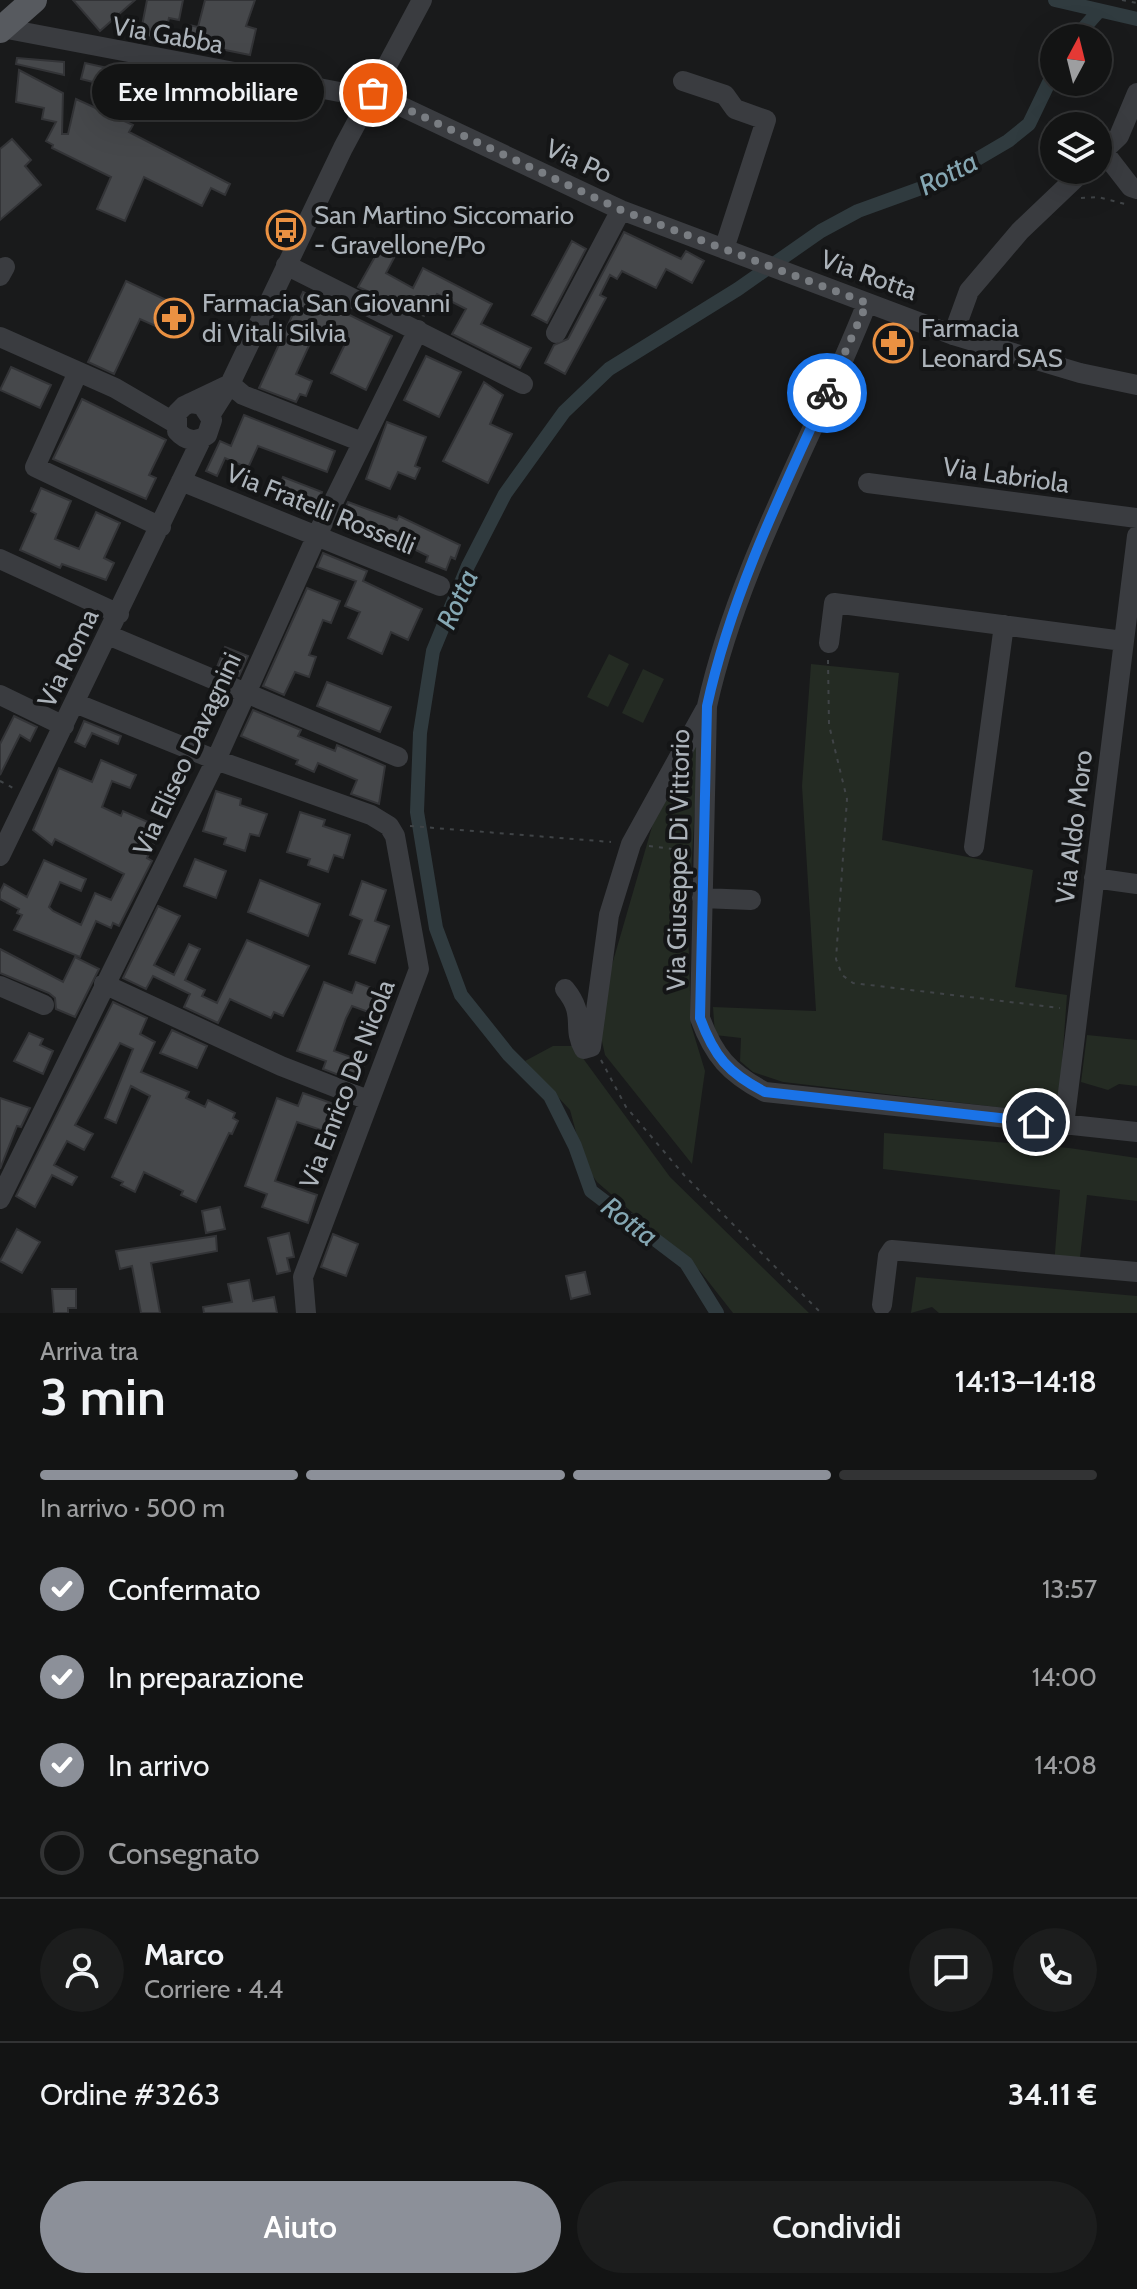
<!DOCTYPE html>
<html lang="it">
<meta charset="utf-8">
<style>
body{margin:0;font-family:Cabin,sans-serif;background:#1c1d1d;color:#f1f3f6;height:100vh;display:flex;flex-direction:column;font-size:30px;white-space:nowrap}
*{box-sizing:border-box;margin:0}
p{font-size:26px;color:#9d9ea0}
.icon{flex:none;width:44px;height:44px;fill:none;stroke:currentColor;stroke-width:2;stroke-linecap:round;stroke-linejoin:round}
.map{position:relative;height:1313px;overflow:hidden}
.panel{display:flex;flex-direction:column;background:#131414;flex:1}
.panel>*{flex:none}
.needle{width:52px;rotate:7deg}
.tools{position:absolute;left:1040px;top:24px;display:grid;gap:16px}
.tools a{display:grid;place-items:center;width:72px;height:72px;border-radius:50%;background:#131414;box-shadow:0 8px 32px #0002,0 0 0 2px #323334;font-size:40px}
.pin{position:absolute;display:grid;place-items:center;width:68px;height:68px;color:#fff;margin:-34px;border:4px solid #fff;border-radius:50%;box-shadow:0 2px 8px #0007}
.courier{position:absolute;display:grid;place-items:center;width:80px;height:80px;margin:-40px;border:6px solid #1a73e8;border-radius:50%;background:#fff;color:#222;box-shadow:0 2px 10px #0007}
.bubble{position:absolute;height:56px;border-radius:28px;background:#131414;box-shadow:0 8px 32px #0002,0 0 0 2px #323334;font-size:26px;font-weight:600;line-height:56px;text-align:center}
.overview em{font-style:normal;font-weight:600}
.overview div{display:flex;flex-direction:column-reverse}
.overview{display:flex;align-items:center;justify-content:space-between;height:136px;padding:0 40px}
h1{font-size:52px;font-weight:600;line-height:60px}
.bar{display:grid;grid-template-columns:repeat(4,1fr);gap:12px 8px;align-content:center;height:96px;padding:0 40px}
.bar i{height:10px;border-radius:6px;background:#323334}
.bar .current{background:#8c9099}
.bar p{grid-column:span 4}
.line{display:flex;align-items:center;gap:20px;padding:0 40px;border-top:2px solid #323334}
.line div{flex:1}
.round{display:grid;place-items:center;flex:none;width:84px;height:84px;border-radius:42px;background:#1c1d1d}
ol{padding:0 40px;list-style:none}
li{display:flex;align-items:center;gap:24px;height:88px}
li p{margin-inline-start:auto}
li .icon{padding:8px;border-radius:50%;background:#8c9099;color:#fff;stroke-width:4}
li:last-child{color:#9d9ea0}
li i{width:44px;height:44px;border:4px solid #323334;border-radius:50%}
.action{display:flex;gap:16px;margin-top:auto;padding:16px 40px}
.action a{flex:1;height:92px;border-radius:48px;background:#8c9099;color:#fff;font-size:32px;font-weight:600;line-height:92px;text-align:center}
.action a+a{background:#1c1d1d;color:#f1f3f6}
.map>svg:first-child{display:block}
</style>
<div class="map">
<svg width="1137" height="1313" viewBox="0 0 1137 1313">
<rect width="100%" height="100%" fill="#191a1b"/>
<path fill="#242b23" d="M609,654L629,664L608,707L587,697Z
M811,664L899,673L882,840L1033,870L1015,987L1067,995L1060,1091L1049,1113L783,1082L753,1072L740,1061L741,1038L715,1035L713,1007L816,1011L802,786Z
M643,669L664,679L643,723L622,713Z
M699,738L688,924L691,1025L705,1071L692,1164L605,1055L600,1032L607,982L658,806Z
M1087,1035L1137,1040V1086L1119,1084L1108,1090L1081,1082Z
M553,1046H574L670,1177L809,1313H733L700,1271L597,1182L585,1165L570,1110L525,1061Z
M884,1133L1069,1148L1137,1158V1201L1087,1195L1079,1266L1054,1265L1060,1190L883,1169Z
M916,1277L1137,1296V1313H939L932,1307L911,1313Z"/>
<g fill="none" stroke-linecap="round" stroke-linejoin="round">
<path stroke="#303b3f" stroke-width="14" d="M1055,0L1137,19
M1075,38L1098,12
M717,1313L686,1263L591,1191L575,1146L550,1096L508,1054L461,995L436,928L417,812L420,733L433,651L468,566L505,494L564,412L609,369L738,289L821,231L858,211L938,182L1008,141L1029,124L1054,72"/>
</g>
<path fill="#46484b" stroke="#333437" stroke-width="2" d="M73,0H135L100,31Z
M147,0H183L179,20L169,18L164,41L140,36Z
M205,0H255L246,26L256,29L250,55L185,42L189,25L198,27Z
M17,58L64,62V75L16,64Z
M85,63L130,73L124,95L112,92L113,87L81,79Z
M19,70L63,93L62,134H68L76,99L133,125L129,132L230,184L225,195L211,188L202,206L144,177L125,221L97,209L111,177L52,148L53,145L46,141L56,122L42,119L44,108L16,102Z
M12,139L31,160L25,166L41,185L0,220V149Z
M624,232L681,259L686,251L704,261L692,283L666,269L656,288L622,271L617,279L610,275L600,295L606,298L565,374L545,363L554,345L568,339Z
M371,241L396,254L386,273L413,288L423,268L492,304L481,324L531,348L520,368L452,334L466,309L437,294L424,316L358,287L376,255L366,250Z
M572,241L586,249L547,323L532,315Z
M126,281L183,308L171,333L140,319L114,374L88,362Z
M303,292L392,336L366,390L331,373L346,342L317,328L296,374L312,381L306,396L300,394L296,402L259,388Z
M426,356L461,372L439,417L404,400Z
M11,367L51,385L40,408L0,390Z
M484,382L503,395L490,424L512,434L488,483L443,461Z
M82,399L166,440L149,475L156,478L146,499L53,459Z
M244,415L335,451L327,472L258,446L248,468L225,458L217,476L206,471L220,441L231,446Z
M387,422L426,437L415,466L420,468L415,479L398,472L390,489L366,479Z
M283,477L322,492L312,516L274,501Z
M41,488L71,501L55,539L79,549L96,512L120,523L104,558L114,563L106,580L62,564L60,568L20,550L36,514L31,511Z
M348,502L397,520L399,516L460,545L455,559L451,557L446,570L426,562L428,556L379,532L376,541L337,526Z
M323,553L367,571L363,581L422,609L408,640L391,632L382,654L348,638L360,612L345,606L356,581L317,567Z
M307,588L340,601L331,623L323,620L309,655L316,657L309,677L295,672L284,695L263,686Z
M225,647L248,656L239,676L217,667Z
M327,682L391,707L380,732L317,706Z
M253,710L301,730L298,736L335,751L337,745L385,766L379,804L351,794L357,780L318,763L314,772L296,764L298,760L241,736Z
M14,716L37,727L30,741L20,735L0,775V744Z
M84,721L121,736L118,744L92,733L85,747L75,742Z
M101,760L136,775L130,788L112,781L102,807L121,816L123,811L157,826L154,833L158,835L147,858L152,861L119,926L113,923L111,928L96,921L80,957L14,930L22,915L17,913L19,909L0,899V892L4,884L27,897L44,860L86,879L81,891L60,882L49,907L53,911L81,925L95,893L111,900L124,874L55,839L52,845L33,830L59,768L92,782Z
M216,791L241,799L240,805L267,814L259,836L250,834L245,851L224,844L226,838L203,831Z
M300,812L325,820L323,826L350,835L343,858L334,855L328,872L308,865L310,859L287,852Z
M195,859L226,871L216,898L184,886Z
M260,880L320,904L308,936L248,912Z
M362,881L386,890L375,921L389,926L375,963L349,954L362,920L350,915Z
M158,906L180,916L154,965L174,975L189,944L200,949L185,980L205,990L202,996L217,1003L247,940L309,966L283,1016L274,1012L271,1018L230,999L218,1023L184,1007L190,994L153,976L146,989L123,978Z
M0,949L63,982L75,957L99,969L75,1017L56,1009L55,998L49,993L0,973Z
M324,982L352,993L356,982L390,995L382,1017L352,1006L346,1018L334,1051L365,1062L357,1082L323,1069L326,1061L297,1051Z
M113,1002L147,1018L140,1034L155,1042L141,1072L189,1092L186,1098L205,1107L208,1100L235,1113L233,1118L238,1121L232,1134L229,1133L196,1202L181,1195L183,1191L144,1172L135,1192L121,1185L123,1182L112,1177L150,1096L131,1086L116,1123L105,1118L133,1049L120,1043L75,1125L93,1134L84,1150L67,1141L54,1165L77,1177L72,1185L52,1175L35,1207L16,1196Z
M172,1030L207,1046L197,1068L160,1053Z
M29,1033L43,1039L40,1045L53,1051L43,1074L14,1061Z
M303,1093L348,1109L339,1136L297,1122L289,1143L275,1181L317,1195L308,1223L262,1207L267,1194L245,1186L277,1098L298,1106Z
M0,1098L30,1108L21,1127L17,1126L0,1169Z
M220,1207L225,1229L206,1233L202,1211Z
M17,1229L40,1242L22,1273L0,1261Z
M289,1233L294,1257L287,1258L290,1271L277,1274L268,1238Z
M333,1234L358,1244L346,1276L321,1267Z
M216,1236L217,1251L151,1263L160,1313H141L132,1266L120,1269L116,1251Z
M585,1272L590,1294L571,1299L566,1276Z
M249,1280L253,1301L274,1297L277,1313H204L203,1307L232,1302L228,1284Z
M52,1289H76V1308H68V1313H54Z"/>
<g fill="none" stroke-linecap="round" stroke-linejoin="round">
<path stroke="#404447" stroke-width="2" stroke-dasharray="4 6" stroke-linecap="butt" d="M1122,0L1137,3
M1081,198L1098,197L1125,204
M828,660L829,725L847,799L836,959L842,975L853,983L1060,1008
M0,781L13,788
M410,826L611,842
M649,846L687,851
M601,1060L626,1107L684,1175L821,1313"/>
<path stroke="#3a3c40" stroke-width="20" d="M2,28L350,94L373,93L621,210L953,335L1080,373L1137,385
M683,81L725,95L735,109L766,120L724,249
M1103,151L1131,187L1137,189
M1098,156L1119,136L1137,93
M286,265L523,384
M0,276L5,267
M867,303C814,438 739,563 707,706L700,1018C714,1056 729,1073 765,1092L1137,1132
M556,333L621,210
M953,335L969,291L1020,231L1084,170
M0,337L115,388L175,423
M78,372L35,467L161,527
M230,384L243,395L362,442
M190,403L202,405L212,420L207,435C196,443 186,441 177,431V413L184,406L226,386
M211,414L230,384L343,148L422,0
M181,481L440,586
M868,483L1137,518
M0,559L119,614
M108,635L398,757
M829,643L834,603L1123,641
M0,695L64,726
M75,703L216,760L371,815L389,826L395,836L419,969L303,1277L306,1313
M974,847L1004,625
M0,856L202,438
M1094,878L1137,884
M702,898L751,900
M104,984L281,1066L368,1100
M0,986L44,1005
M565,989C587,1016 571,1026 584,1049L591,1047L609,915L631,844L705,710
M1064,1125L1137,536
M0,1199L216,760L317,535L418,330
M882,1305L888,1256L892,1250L1137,1272"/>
<path stroke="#575a5f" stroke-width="26" d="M0,30L34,0"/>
</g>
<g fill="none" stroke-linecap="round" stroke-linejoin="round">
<path stroke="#797d82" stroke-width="8" stroke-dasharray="0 14.4" d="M373,93L621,210L867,303L827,393"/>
<path stroke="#1a73e8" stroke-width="10" d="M827,393C780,495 731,596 707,706L700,1018C714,1056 728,1073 765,1092L1036,1122"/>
</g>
<defs>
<symbol id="bus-ring" viewBox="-11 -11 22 22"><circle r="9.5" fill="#141516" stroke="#ea9142" stroke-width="1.5"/><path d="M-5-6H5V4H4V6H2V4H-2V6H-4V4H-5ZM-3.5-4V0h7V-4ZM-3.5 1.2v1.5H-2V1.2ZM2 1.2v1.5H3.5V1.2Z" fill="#ea9142"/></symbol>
<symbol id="pharmacy-ring" viewBox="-11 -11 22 22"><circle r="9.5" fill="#141516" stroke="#ea9142" stroke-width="1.5"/><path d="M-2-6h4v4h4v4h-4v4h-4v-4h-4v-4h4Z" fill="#ea9142"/></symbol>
</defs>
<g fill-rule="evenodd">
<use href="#bus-ring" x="264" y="208" width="44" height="44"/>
<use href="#pharmacy-ring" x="152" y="296" width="44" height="44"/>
<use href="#pharmacy-ring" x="871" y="321" width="44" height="44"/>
</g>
<g text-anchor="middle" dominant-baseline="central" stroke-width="8" stroke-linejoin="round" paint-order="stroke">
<g font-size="26" fill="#acb3ba" stroke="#141516">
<text transform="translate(168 35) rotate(10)">Via Gabba</text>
<text transform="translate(579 161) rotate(25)">Via Po</text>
<text transform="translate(869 275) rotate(20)">Via Rotta</text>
<text transform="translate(1006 475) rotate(8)">Via Labriola</text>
<text transform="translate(321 509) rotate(22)">Via Fratelli Rosselli</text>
<text transform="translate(68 658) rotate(-64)">Via Roma</text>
<text transform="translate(187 754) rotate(-65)">Via Eliseo Davagnini</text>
<text transform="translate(1074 827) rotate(-83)">Via Aldo Moro</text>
<text transform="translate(678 860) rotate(-89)">Via Giuseppe Di Vittorio</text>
<text transform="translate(347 1084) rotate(-69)">Via Enrico De Nicola</text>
</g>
<g font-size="26" fill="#acb3ba" stroke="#141516" text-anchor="start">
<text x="314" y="215">San Martino Siccomario<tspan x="314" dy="30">- Gravellone/Po</tspan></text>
<text x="202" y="303">Farmacia San Giovanni<tspan x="202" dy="30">di Vitali Silvia</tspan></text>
<text x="921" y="328">Farmacia<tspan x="921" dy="30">Leonard SAS</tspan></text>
</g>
<g font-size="28" font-style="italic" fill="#85a7b3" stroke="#141516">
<text transform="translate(948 173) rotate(-27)">Rotta</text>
<text transform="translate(457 599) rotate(-66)">Rotta</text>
<text transform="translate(630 1221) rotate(37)">Rotta</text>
</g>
</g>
</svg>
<div class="tools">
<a><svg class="needle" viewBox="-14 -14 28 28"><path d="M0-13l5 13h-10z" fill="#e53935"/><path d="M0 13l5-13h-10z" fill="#9d9ea0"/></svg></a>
<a><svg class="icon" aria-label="layers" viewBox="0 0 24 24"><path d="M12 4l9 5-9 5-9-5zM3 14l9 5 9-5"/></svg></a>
</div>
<div class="pin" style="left:373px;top:93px;background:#ea580c"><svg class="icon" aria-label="bag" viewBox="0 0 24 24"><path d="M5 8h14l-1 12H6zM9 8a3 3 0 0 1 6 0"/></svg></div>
<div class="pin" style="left:1036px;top:1122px;background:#1f2937"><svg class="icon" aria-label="home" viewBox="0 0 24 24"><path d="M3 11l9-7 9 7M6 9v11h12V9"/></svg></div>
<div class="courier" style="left:827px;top:393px"><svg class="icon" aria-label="bike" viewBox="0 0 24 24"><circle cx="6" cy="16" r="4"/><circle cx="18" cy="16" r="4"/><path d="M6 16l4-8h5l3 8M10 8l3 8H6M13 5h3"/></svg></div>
<div class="bubble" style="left:92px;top:64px;width:232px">Exe Immobiliare</div>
</div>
<section class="panel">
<div class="overview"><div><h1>3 min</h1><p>Arriva tra</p></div><em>14:13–14:18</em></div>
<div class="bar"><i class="current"></i><i class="current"></i><i class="current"></i><i></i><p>In arrivo · 500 m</p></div>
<ol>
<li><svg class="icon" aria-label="check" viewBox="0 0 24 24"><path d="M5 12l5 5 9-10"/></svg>Confermato<p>13:57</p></li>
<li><svg class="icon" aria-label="check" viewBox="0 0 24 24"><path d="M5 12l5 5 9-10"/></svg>In preparazione<p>14:00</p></li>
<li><svg class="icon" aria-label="check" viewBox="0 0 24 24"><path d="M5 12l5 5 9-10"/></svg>In arrivo<p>14:08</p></li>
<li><i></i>Consegnato</li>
</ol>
<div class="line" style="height:144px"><a class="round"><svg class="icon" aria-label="person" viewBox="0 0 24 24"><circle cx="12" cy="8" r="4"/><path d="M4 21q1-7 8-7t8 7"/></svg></a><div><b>Marco</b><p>Corriere · 4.4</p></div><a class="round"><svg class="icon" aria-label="chat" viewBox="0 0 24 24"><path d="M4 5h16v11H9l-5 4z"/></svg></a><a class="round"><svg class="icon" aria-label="phone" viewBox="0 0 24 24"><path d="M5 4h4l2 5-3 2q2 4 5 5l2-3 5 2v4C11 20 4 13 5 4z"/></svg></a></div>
<div class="line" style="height:104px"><div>Ordine #3263</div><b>34.11 €</b></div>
<div class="action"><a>Aiuto</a><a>Condividi</a></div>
</section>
